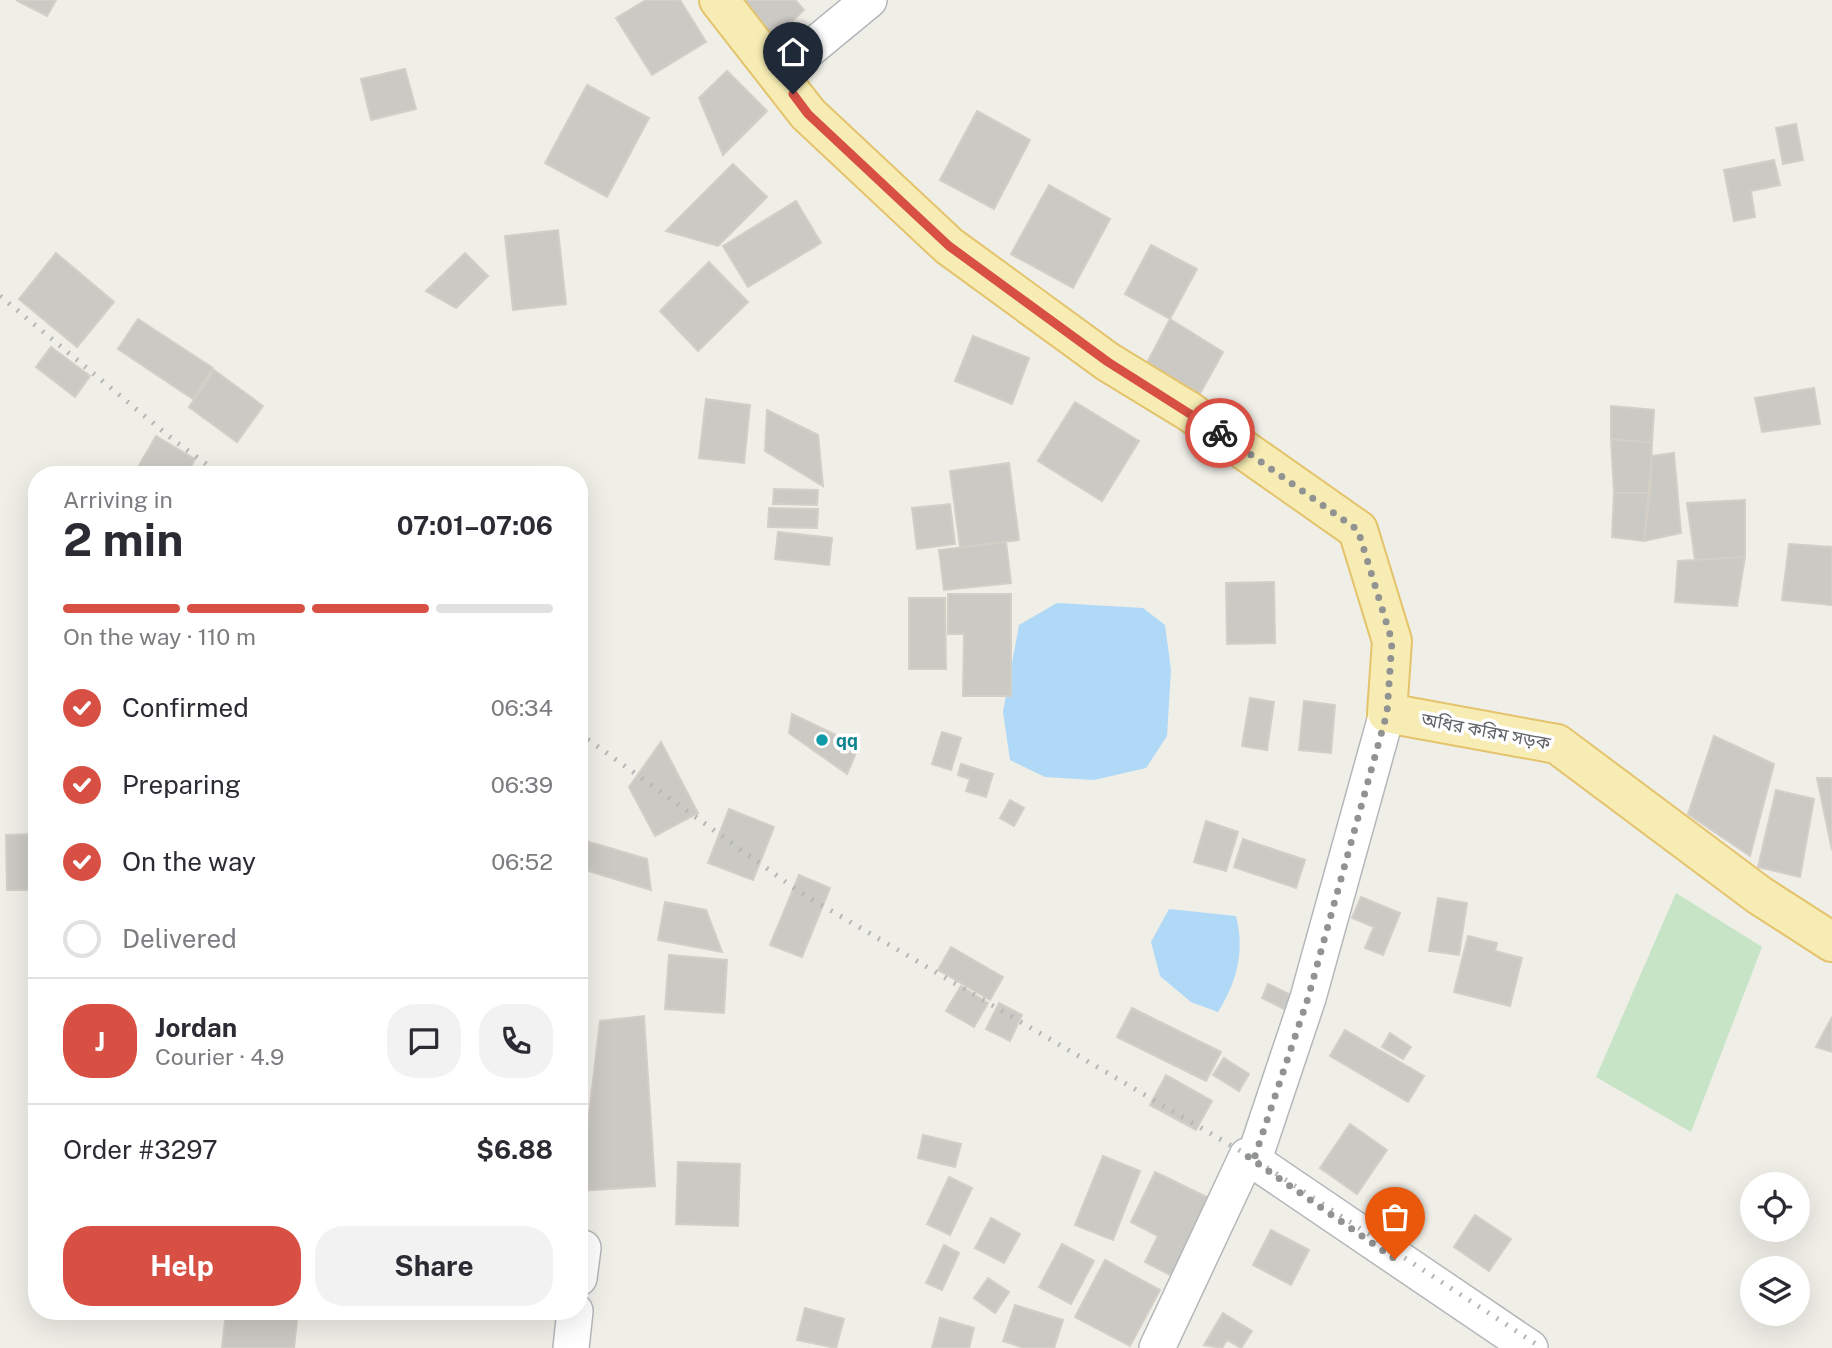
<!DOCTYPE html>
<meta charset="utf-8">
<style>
body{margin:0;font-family:"Public Sans","Noto Sans Bengali",sans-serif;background:#f2f2f3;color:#2b2b33;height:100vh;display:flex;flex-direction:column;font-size:26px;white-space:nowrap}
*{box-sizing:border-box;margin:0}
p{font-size:23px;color:#7c7c81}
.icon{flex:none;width:38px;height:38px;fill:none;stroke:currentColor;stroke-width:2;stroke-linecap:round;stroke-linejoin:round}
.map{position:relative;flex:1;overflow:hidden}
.sheet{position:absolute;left:28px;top:466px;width:560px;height:854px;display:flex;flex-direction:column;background:#fff;border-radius:28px;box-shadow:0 7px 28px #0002}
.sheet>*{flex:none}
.buttons{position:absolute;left:1740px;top:1172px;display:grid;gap:14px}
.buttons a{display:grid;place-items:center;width:70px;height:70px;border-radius:50%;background:#fff;box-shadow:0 7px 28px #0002;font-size:35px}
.pin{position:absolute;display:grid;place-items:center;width:60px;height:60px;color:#fff;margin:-72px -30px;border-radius:50% 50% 50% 0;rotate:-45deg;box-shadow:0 0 7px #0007}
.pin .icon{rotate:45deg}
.courier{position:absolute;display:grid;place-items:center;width:70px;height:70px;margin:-35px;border:5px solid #d85044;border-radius:50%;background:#fff;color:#222;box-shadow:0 2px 9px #0007}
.head em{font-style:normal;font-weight:700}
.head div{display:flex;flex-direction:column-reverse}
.head{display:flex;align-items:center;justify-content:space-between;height:119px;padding:0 35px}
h1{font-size:46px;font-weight:700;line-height:52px}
.bar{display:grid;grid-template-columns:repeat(4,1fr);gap:10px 7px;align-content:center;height:84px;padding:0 35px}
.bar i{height:9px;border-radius:5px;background:#e1e1e2}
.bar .active{background:#d85044}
.bar p{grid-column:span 4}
.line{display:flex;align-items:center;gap:18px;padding:0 35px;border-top:2px solid #e1e1e2}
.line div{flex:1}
.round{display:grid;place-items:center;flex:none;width:74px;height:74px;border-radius:28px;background:#f2f2f3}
ol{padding:0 35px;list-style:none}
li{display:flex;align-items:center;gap:21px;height:77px}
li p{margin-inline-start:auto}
li .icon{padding:7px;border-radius:50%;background:#d85044;color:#fff;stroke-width:4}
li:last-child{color:#7c7c81}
li i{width:38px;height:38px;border:4px solid #e1e1e2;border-radius:50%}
.action{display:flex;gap:14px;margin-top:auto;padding:14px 35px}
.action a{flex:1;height:80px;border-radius:28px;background:#d85044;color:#fff;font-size:28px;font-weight:700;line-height:80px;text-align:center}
.action a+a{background:#f2f2f3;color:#2b2b33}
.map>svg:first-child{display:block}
</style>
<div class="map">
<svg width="1832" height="1348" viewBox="0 0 1832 1348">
<rect width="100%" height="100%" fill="#efeee7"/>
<path fill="#c7e4c7" d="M1676,893L1762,947L1691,1132L1596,1077Z"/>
<path fill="#b0d8f7" d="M1057,603L1143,608L1165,625L1171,670L1167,736L1146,768L1094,780L1045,777L1010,760L1003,712L1019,625Z
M1169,909L1236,916C1245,951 1237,982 1218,1012L1191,1002L1160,976L1151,942Z"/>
<path fill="#cbc9c4" stroke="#d3cfc6" stroke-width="2" d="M16,0H56L47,16Z
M646,0H680L706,42L652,75L616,18Z
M737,0H795L804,10L772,40Z
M405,69L416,109L371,120L361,79Z
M727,71L767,111L723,155L699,98Z
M587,85L649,118L607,197L545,163Z
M977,111L1030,140L994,209L940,180Z
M1796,124L1803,160L1783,164L1776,128Z
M1774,160L1780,185L1751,191L1755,217L1734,221L1724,170Z
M733,164L767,197L718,246L666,231Z
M1049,185L1110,219L1073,288L1011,254Z
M796,201L821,243L748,287L723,246Z
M558,230L566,304L513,310L505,236Z
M1151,245L1197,269L1170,319L1125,294Z
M56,253L114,302L77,347L19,299Z
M465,253L488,276L456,308L426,291Z
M709,262L748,302L698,351L660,311Z
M138,319L213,368L193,399L118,349Z
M1170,319L1223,352L1190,412L1137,382Z
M973,336L1029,358L1012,404L955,381Z
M51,347L90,376L75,397L36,367Z
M214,370L263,406L237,442L189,407Z
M1814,388L1820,424L1762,432L1755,398Z
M706,399L750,405L744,463L699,458Z
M1075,402L1139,441L1102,501L1038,461Z
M1611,406L1654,410L1652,443L1611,439Z
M767,410L818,435L823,486L765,451Z
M156,436L195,459L187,474H134Z
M1611,439L1652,443L1650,493H1614Z
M1674,453L1681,533L1644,541L1652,456Z
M1009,463L1019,540L960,547L950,471Z
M774,489L818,490L817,505L773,504Z
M1614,493H1650L1644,541L1612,537Z
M1745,500V557L1695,560L1687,503Z
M950,504L955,544L917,549L912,508Z
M769,508L818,509L817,528L768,527Z
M778,532L832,538L829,565L775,559Z
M1006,542L1011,583L944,590L939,550Z
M1789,544L1832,547V605L1782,600Z
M1745,557L1737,606L1675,602L1678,561Z
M1274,582L1275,643L1227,644L1226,583Z
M948,594H1011V696H963L964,634H948Z
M909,598H945L946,669H909Z
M1250,698L1274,702L1267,750L1242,746Z
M1304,701L1335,705L1331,753L1299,750Z
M792,714L859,746L847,774L789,733Z
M942,732L961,738L951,770L932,764Z
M1714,736L1774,764L1750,856L1688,814Z
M661,742L698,813L655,836L629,787Z
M961,764L993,774L986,797L966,791L970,779L958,775Z
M1817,778H1832V850Z
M1776,790L1814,799L1800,877L1758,867Z
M1010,800L1024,808L1014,826L1000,818Z
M729,809L774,827L753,880L708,863Z
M1206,821L1238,832L1226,871L1194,862Z
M37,834V890H7L6,835Z
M1243,839L1305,860L1296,888L1234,867Z
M586,841L647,859L651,890L579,868Z
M799,875L830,888L802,957L770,945Z
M1361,897L1400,913L1383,955L1365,948L1374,927L1352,918Z
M1438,898L1467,903L1459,955L1429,951Z
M665,902L706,910L722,952L658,940Z
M1468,936L1497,943L1495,951L1522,958L1510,1006L1454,992Z
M951,947L1003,977L990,1000L938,970Z
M669,955L727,960L724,1013L665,1009Z
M1268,984L1291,995L1284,1009L1262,998Z
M961,986L988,1003L974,1027L946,1011Z
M999,1003L1022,1015L1010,1041L986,1029Z
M1132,1008L1221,1052L1206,1081L1117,1037Z
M644,1016L655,1186L580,1191L600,1021Z
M1832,1017V1052L1816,1047Z
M1345,1030L1424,1076L1408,1102L1330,1056Z
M1390,1033L1411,1047L1403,1059L1382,1047Z
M1224,1058L1249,1074L1239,1091L1213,1075Z
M1166,1075L1212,1101L1196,1130L1150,1105Z
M1350,1124L1387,1150L1357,1194L1320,1168Z
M923,1135L961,1144L955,1167L918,1158Z
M1103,1156L1140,1171L1113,1240L1075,1225Z
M678,1162L740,1164L738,1226L676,1224Z
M1155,1172L1213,1200L1176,1278L1145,1262L1158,1236L1131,1222Z
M949,1177L972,1188L950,1235L927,1224Z
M1475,1215L1511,1239L1489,1271L1454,1247Z
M991,1218L1020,1234L1004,1263L975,1248Z
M1271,1230L1309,1250L1291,1285L1253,1265Z
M1062,1244L1094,1261L1071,1304L1039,1287Z
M944,1245L959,1253L942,1290L926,1283Z
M1105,1260L1160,1290L1130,1346L1075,1317Z
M988,1278L1009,1292L995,1313L974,1298Z
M1015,1305L1063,1320L1054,1348H1024L1003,1341Z
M805,1308L844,1319L836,1348L797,1340Z
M226,1311H298L294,1348H222Z
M1223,1313L1252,1331L1241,1348L1227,1340L1222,1348L1204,1345Z
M940,1318L974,1328L969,1348H932Z"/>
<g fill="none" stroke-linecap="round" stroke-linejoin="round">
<defs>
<path id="minor" d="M778,75L869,0
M1247,1156L1254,1159L1308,998L1387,713
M1247,1156L1530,1348
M579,1278L583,1248
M571,1348L575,1311
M1157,1348L1247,1156"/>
<path id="major" d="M719,0L808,114L949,246L1108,362L1190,412L1358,530L1392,641L1387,713L1557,744L1759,895L1832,942"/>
</defs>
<use href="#minor" stroke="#b4b7ba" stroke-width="38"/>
<use href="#major" stroke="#e4c36c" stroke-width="42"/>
<use href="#minor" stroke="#fff" stroke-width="35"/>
<use href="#major" stroke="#f7edb4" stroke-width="38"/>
<path stroke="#b5b6b6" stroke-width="5" stroke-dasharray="2 9" stroke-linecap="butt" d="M0,296L176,442L220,474
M579,733L801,893L1254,1159L1542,1348"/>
</g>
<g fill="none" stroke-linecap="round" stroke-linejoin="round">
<path stroke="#919393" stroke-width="7" stroke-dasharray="0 12.6" d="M1220,433L1358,530L1392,641L1387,713L1308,998L1254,1159L1247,1156L1395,1259"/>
<path stroke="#d85044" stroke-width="9" d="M793,94L808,114L949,246L1108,362L1220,433"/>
</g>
<circle fill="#0f9aa8" stroke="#fff" stroke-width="2.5" cx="822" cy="740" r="7"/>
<g text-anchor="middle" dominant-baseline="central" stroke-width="7" stroke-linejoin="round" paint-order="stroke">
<g font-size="18" fill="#5f6266" stroke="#fff">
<text transform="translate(1486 731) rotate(11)">অধির করিম সড়ক</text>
</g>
<g font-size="18" font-weight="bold" fill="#0d838f" stroke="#fff" text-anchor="start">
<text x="836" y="740">qq</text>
</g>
</g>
</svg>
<div class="buttons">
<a><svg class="icon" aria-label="locate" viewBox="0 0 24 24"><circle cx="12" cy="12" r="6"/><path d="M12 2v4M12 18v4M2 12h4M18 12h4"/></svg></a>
<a><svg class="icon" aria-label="layers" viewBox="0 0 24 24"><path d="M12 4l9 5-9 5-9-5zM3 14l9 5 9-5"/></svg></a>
</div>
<div class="pin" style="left:1395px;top:1259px;background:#ea580c"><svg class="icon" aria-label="bag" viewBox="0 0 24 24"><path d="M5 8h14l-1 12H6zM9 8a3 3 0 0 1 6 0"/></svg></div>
<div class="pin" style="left:793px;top:94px;background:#1f2937"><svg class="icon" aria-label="home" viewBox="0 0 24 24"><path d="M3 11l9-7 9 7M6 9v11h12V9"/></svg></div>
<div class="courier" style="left:1220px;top:433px"><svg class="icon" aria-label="bike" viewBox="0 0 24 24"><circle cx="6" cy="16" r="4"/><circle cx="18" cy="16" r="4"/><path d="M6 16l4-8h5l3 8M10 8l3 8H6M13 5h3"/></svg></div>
<section class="sheet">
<div class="head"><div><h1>2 min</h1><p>Arriving in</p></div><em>07:01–07:06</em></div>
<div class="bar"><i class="active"></i><i class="active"></i><i class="active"></i><i></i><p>On the way · 110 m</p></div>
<ol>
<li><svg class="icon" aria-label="check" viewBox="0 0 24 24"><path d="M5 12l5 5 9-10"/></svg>Confirmed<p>06:34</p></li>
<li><svg class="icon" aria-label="check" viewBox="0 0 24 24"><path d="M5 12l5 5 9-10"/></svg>Preparing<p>06:39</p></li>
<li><svg class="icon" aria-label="check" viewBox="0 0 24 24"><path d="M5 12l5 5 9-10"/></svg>On the way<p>06:52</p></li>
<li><i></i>Delivered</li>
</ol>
<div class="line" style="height:126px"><b class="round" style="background:#d85044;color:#fff">J</b><div><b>Jordan</b><p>Courier · 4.9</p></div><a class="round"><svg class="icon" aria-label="chat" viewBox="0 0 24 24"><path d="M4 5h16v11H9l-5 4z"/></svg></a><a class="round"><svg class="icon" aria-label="phone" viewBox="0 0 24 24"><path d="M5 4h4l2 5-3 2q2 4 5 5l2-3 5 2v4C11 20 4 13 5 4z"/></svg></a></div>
<div class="line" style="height:91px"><div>Order #3297</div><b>$6.88</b></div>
<div class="action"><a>Help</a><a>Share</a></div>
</section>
</div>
